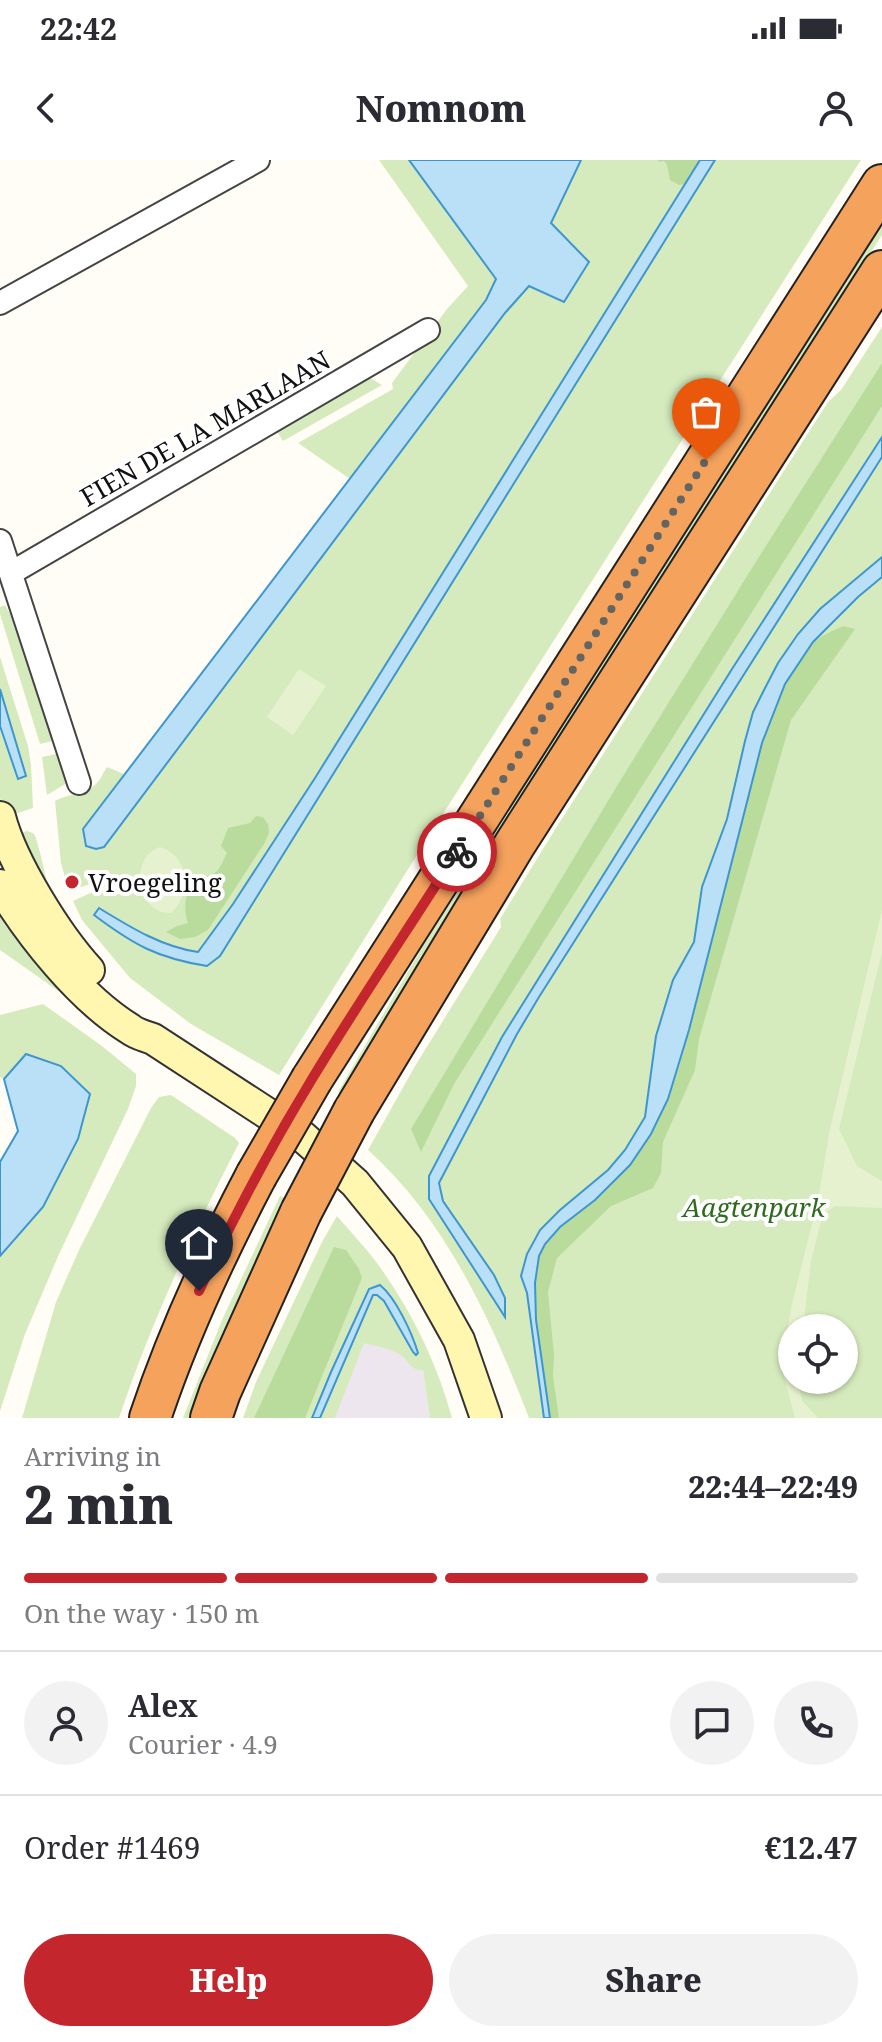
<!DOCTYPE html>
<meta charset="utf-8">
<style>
body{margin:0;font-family:"Noto Serif",serif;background:#f2f2f3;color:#2b2b33;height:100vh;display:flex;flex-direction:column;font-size:30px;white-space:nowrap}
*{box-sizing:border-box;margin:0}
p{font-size:26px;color:#7c7c81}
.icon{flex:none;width:44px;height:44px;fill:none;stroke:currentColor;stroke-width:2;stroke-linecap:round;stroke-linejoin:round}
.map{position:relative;height:1258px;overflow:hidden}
.sheet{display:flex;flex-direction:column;background:#fff;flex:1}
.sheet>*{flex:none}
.fabs{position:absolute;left:778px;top:1154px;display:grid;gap:16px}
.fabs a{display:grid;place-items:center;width:80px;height:80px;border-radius:50%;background:#fff;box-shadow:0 2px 6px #0004;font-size:40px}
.pin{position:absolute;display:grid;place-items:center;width:68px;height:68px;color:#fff;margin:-82px -34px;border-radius:50% 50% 50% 0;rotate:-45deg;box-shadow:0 0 8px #0007}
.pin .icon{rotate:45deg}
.courier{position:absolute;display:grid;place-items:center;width:80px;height:80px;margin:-40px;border:6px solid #c4262e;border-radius:50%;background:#fff;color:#222;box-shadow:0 2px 10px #0007}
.overview em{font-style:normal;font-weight:800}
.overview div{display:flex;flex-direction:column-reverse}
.overview{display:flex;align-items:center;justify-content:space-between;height:136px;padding:0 24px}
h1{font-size:52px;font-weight:800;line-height:60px}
.bar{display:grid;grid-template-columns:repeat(4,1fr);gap:12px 8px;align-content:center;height:96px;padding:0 24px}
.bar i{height:10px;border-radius:6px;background:#e1e1e2}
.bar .selected{background:#c4262e}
.bar p{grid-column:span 4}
.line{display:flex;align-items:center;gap:20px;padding:0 24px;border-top:2px solid #e1e1e2}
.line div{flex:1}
.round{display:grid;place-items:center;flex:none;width:84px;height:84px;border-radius:42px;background:#f2f2f3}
.action{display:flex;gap:16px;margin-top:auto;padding:16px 24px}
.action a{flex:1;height:92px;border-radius:48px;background:#c4262e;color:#fff;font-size:32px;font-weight:800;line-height:92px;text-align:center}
.action a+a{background:#f2f2f3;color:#2b2b33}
.status{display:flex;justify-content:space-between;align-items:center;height:56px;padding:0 40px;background:#fff;direction:ltr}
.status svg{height:22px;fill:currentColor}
header{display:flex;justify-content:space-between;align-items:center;height:104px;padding:0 24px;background:#fff;font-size:36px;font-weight:800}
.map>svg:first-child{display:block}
</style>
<div class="status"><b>22:42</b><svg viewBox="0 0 49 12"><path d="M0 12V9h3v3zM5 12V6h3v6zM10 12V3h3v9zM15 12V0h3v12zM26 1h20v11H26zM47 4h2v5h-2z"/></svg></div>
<header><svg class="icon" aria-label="back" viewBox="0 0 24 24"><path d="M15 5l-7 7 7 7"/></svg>Nomnom<svg class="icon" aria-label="person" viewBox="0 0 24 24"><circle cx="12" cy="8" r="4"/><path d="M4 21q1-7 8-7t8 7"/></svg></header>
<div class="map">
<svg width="882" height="1258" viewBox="0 0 882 1258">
<rect width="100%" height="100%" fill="#fffdf5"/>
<path fill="#eee6ef" d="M370,1142L423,1209L430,1258H320Z"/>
<path fill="#d5ebbd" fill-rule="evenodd" d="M379,0H409L496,118L486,140L350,319L298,283L393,229L392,223L447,149L468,126Z
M581,0H700L315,618L233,744L198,792C161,786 130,767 99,748L95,754C132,784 159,798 206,805L220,796L715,0H861L432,671L279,915L191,864L130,818L82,760L73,741L95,731L93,723L75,729L68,728L61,703L55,641C67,634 85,634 95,625C100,621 103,613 107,607L124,614L83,669L104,687L505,153L529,126L564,141L551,63Z
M882,64V75L427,788L341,934L338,932L423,786Z
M882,167V277L732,509L502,877L429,1016V1039L487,1126L493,1141L505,1156C505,1150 506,1143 504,1137C494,1098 443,1064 439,1023L517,874L539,837L882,297V397L820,449L798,474L778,503L745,581L727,659L702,727L694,782L673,820L656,876L645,957L625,990L608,1010L560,1050L521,1116L528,1132L630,1005L813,482L858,437L882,417V1258H529C491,1160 447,1061 368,990L415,906L501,767L500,759L556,668L828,242L841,230ZM792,1168H844V1220H792Z
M370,218L382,225L283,281L277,271Z
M5,445L10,454L52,581L40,584L0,454V447Z
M0,497L28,586L31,605L33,648L6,657L0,638V566L17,619L25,615L0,529Z
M56,594L66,615L67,623L47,635L42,597Z
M27,671C29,672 32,672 34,674C37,676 48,727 50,735L14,675Z
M0,739L101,861L0,790Z
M43,844L102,886L136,914V926L128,949L59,1094L25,1174L0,1251V1096L43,1046L78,979L26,895L4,919L0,917V855Z
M171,935L235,978L239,983C193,1072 151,1163 119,1258H22L56,1142L79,1090L151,948L159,937Z
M280,1036L286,1039C252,1111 216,1183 189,1258H183L222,1160Z
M337,1056C353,1075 371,1093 384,1113C415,1158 438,1206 452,1258H430L423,1210C411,1211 410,1203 402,1196C394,1189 375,1186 364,1183L335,1258H320L373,1135H376L384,1141L413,1192L418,1193C413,1174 396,1138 380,1125L369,1130L331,1212L312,1258H243L256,1222L322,1082Z"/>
<path fill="#b9dc9c" d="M658,0H700L685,24L679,25L670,20L667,5L664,1L659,2Z
M882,203V246L454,924L421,992L411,969L620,621L757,400Z
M843,466L855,469L791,560L699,879L695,910L663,982L661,1013L653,1028L611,1046L557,1098L548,1132L554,1195L553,1216L559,1258H550C544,1217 526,1134 539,1096C548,1070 576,1057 594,1041C606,1031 618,1018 628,1006C661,968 677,916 690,869C710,793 726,715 746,639C760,588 776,525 812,484C819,476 833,471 843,466Z
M256,656L263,657L268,664L269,673L264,684L208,770L195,777L180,779L166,772L177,766L188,763C183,750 184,727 198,719C204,716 212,716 217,711C221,707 224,698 227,693L221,686L228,668L250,663Z
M334,1087L346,1090L359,1109L362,1118L305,1258H254Z"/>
<path fill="#e6f2cf" d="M299,509L326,526L293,575L267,557Z
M160,687C190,697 192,733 171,753C137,754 128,697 160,687Z
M882,750V792L839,969L857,1006L882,1021V1048L835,1046L823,1054L811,1101L803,1168H792V1220H798L802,1241L818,1258H795L781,1205L792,1144L818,1040L830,969Z"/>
<path fill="#b9e0f7" stroke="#3f96cf" stroke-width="2" d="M409,0H581L551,63L589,102L564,142L529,126L505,153L104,687L96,689L86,686L83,669L486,140L496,119Z
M700,0H715L220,796L207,806C157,798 134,785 94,755L99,748C130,767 162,787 198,792L233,744L315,618Z
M882,277V297L539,837L517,874L439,1023L443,1041L494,1115L505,1138V1157L429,1039V1016L502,877L732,509Z
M882,397V417L858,437L813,482L785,524L762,583L689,870L668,939L651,974L630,1005L595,1040L560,1067L545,1084L539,1096L535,1123L536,1160L550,1258H544L527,1133L521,1116L527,1094L540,1070L560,1050L608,1010L625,990L645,957L656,876L673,820L694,782L702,727L727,659L745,581L753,552L764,530L778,503L798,474L820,449Z
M0,529L26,616L18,619L0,566Z
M26,894L61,906L90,934L78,979L43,1047L0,1096V1002L18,971L4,919Z
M380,1125C396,1138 412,1173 418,1193L416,1195L413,1192L384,1141L377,1135H373L320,1258H312L331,1212L369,1129Z"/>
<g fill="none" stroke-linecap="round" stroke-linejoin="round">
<defs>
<path id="minor" d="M0,143L258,0
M0,381L79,623
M11,413L428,170"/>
<path id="secondary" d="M0,657C12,703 57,775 89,810
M0,725C30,775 80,838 130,869C136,874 145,876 153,879L302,976L355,1023L407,1087L459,1180L486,1258"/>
<path id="motorway" d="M312,919L882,25
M354,951L515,684L882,111
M150,1258C178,1174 215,1094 256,1016
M211,1258L220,1232L301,1052"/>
</defs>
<use href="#minor" stroke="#444" stroke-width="26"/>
<use href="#secondary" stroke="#333" stroke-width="34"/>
<use href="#motorway" stroke="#222" stroke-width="44"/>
<use href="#minor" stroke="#fff" stroke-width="22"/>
<use href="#secondary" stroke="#fff6b0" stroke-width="30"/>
<use href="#motorway" stroke="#f5a25d" stroke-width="40"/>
<defs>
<path id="motorway-bridge" d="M256,1016L312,919
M301,1052L354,951"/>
</defs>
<use href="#motorway-bridge" stroke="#222" stroke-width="44" stroke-linecap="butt"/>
<use href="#motorway-bridge" stroke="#f5a25d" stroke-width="40"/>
</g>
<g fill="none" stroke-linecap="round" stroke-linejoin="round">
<path stroke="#646461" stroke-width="8" stroke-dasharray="0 14.4" d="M457,692L706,300"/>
<path stroke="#c4262e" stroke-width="10" d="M199,1131C233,1058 270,988 312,919C358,843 409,768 457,692"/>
</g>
<circle fill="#c4262e" stroke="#fff" stroke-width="3" cx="72" cy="722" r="8"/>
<g text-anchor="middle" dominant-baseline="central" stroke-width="8" stroke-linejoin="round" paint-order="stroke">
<g font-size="26" fill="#111" stroke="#fff">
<text transform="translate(205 268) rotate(-30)">FIEN DE LA MARLAAN</text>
</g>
<g font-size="26" fill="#111" stroke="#fff" text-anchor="start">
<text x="88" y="722">Vroegeling</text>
</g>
<g font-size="26" font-style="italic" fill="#2f6b1f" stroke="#fff">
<text x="754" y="1047">Aagtenpark</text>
</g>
</g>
</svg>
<div class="fabs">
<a><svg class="icon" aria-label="locate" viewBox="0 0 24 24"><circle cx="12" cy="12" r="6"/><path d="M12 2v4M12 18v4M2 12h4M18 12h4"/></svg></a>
</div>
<div class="pin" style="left:706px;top:300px;background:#ea580c"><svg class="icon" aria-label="bag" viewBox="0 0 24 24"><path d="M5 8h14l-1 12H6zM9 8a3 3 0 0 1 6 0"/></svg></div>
<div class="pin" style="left:199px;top:1131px;background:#1f2937"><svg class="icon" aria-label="home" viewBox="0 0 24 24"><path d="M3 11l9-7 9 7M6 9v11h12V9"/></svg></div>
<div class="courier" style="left:457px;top:692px"><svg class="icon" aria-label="bike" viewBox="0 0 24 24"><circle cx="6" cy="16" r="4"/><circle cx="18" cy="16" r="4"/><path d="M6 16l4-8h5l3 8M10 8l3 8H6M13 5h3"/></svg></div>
</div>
<section class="sheet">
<div class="overview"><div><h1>2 min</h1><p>Arriving in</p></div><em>22:44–22:49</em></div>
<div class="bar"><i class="selected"></i><i class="selected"></i><i class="selected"></i><i></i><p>On the way · 150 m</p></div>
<div class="line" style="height:144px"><a class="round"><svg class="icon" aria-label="person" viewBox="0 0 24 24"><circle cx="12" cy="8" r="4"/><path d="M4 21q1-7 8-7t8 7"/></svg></a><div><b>Alex</b><p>Courier · 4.9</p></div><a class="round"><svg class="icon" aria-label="chat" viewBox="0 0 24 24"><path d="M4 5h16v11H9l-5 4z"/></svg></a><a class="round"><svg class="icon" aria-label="phone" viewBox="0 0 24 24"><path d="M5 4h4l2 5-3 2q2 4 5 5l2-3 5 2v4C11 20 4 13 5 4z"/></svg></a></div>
<div class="line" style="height:104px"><div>Order #1469</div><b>€12.47</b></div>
<div class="action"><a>Help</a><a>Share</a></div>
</section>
